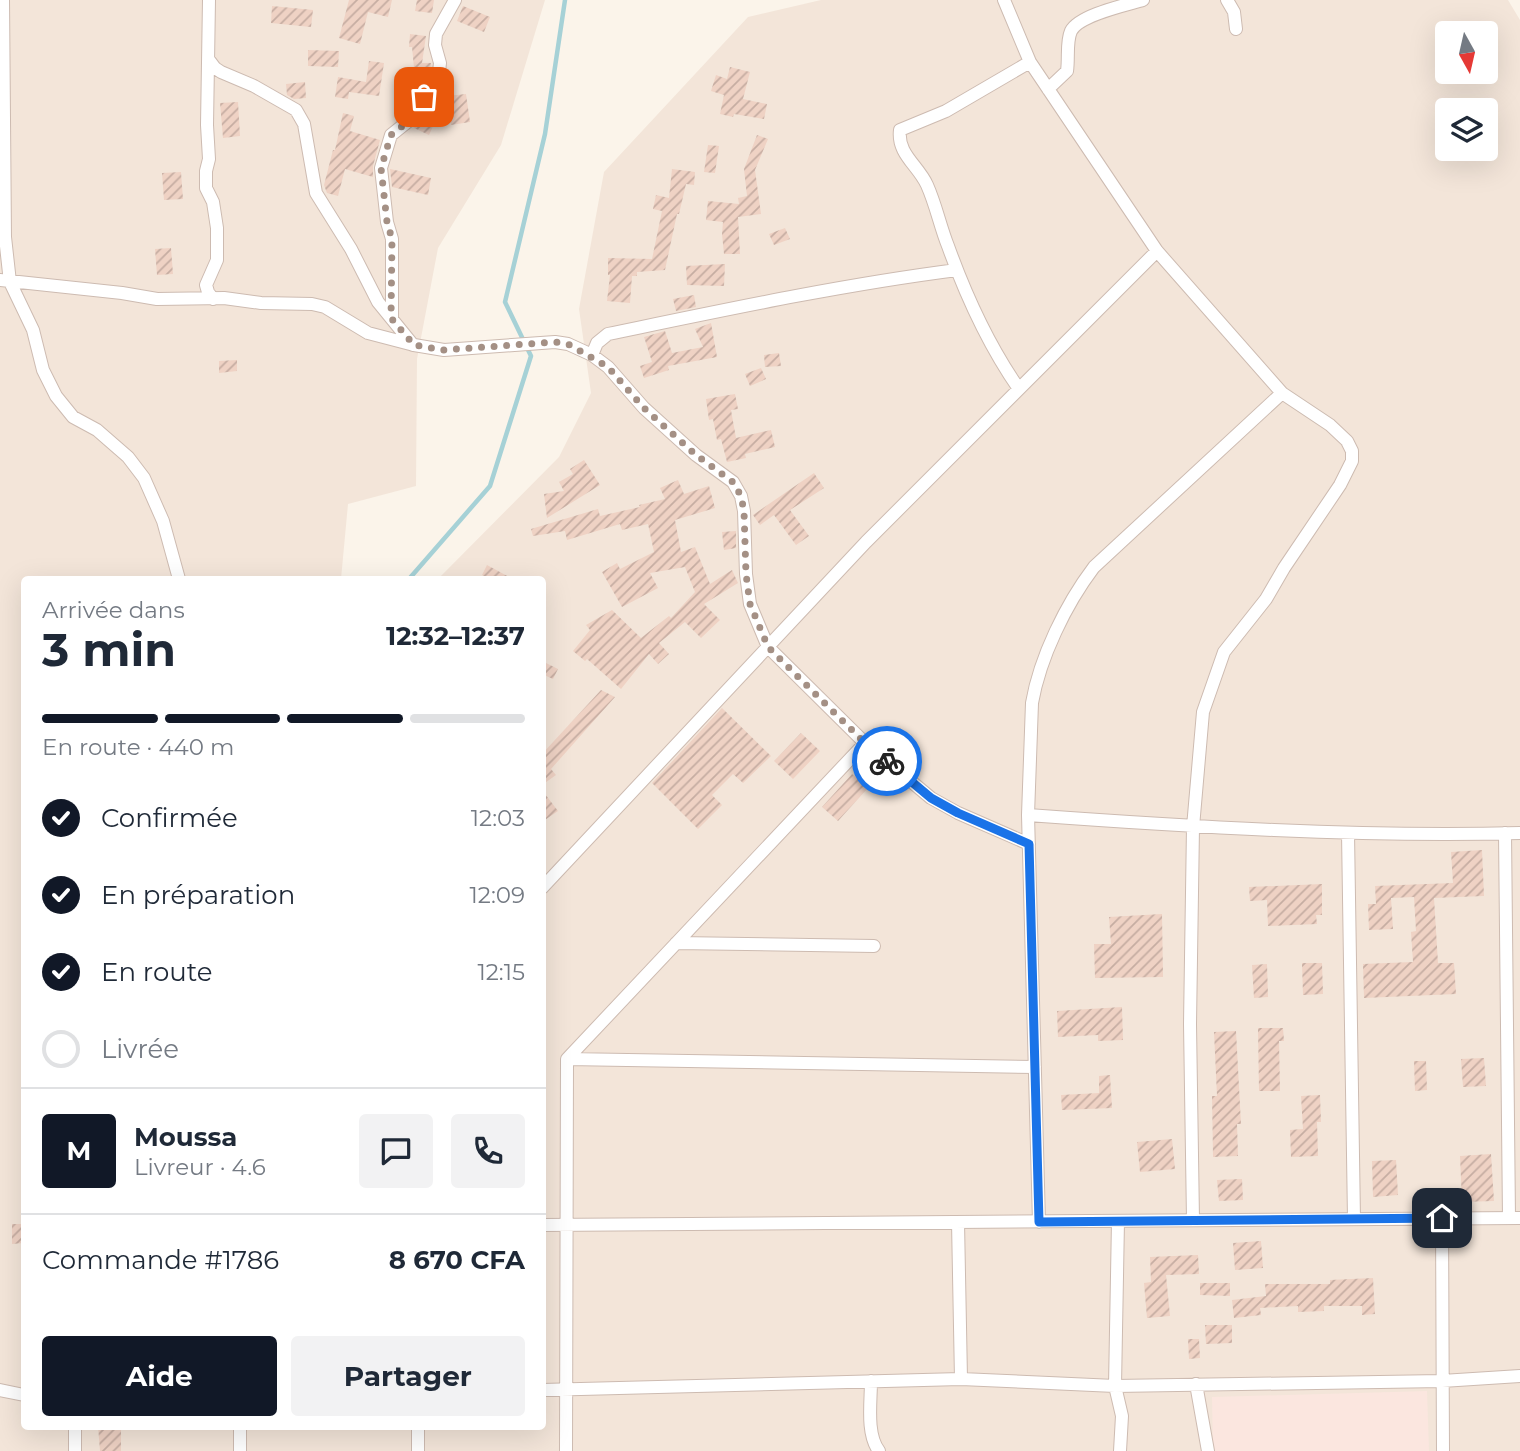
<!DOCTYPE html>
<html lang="fr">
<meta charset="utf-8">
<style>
body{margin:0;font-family:Montserrat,sans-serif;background:#f2f2f3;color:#1f2937;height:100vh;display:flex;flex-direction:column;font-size:26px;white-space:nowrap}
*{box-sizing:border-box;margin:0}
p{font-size:23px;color:#747a83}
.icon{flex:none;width:38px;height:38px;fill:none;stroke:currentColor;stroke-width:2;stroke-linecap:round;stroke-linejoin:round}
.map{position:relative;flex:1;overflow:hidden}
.panel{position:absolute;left:21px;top:576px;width:525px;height:854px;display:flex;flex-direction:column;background:#fff;border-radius:7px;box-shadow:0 7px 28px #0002}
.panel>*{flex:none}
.needle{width:46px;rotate:172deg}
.controls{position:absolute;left:1435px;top:21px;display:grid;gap:14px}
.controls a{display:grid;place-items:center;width:63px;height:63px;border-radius:7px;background:#fff;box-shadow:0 7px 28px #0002;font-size:35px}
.pin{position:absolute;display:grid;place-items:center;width:60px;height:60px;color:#fff;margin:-30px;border-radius:14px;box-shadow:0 4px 10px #0006}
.courier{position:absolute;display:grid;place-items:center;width:70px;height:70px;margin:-35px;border:5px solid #1a73e8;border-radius:50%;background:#fff;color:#222;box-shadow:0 2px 9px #0007}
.overview em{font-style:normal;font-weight:700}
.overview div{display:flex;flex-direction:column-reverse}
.overview{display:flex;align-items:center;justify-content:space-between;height:119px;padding:0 21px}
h1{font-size:46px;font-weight:700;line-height:52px}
.bar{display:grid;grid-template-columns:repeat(4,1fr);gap:10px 7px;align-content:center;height:84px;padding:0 21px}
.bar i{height:9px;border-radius:5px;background:#e0e1e3}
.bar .active{background:#111827}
.bar p{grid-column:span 4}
.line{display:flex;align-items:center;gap:18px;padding:0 21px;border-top:2px solid #e0e1e3}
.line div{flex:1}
.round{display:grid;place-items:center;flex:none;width:74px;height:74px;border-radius:7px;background:#f2f2f3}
ol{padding:0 21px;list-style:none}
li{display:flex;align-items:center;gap:21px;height:77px}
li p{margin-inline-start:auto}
li .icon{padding:7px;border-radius:50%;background:#111827;color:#fff;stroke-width:4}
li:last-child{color:#747a83}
li i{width:38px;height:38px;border:4px solid #e0e1e3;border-radius:50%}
.button{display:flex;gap:14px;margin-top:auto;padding:14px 21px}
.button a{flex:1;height:80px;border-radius:7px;background:#111827;color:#fff;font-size:28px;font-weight:700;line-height:80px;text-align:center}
.button a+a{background:#f2f2f3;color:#1f2937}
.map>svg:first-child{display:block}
</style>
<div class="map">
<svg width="1520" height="1451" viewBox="0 0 1520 1451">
<defs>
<pattern id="building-hatch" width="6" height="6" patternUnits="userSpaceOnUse" patternTransform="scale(1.75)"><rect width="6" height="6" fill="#efd2c4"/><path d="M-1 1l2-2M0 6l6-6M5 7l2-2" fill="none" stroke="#c6ada2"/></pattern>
</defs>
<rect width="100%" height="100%" fill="#fbf4ea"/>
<path fill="#f3e5d9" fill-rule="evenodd" d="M0,0H545L501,145L438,248L417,359L416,486L348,504L341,579H24V1426H542V579H438L559,457L591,393L579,309L604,172L748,17L821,0H1508L1520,20V1451H0ZM1447,33H1486V72H1447ZM1447,110H1486V149H1447Z"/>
<path fill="#fbe6df" d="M1427,1391L1429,1451H1213L1212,1397Z"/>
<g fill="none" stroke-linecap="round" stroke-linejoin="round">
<path stroke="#a6d1d6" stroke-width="4.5" d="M409,579L490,486L531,356L505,302L545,134L565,0"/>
</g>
<path fill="url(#building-hatch)" d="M349,0H392L388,17L368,12L360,44L339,38Z
M417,0H434L432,13L415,11Z
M272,6L313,10L311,27L271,23Z
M463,6L490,17L484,32L457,21Z
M410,34L426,36L422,63H431L429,77L415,78L412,47H409Z
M308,50L339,51L338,67L308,66Z
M369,61L384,63L379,96L349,92L348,99L335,97L338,77L366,82Z
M730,67L750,72L743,99L767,104L764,119L734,114L733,117L720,114L724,95L711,91L716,75L727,79Z
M305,82L306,98L294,99L287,95L286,84Z
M466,94L470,122L451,125L447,96Z
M238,102L240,136L223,138L220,103Z
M430,107L440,111L429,135L414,128Z
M343,113L354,116L350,131L380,140L373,166V177L345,169L338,196L327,193L324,185L333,150H335Z
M757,135L768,139L755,170L761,214L738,217L740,254H724L722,234L723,222L706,220L708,201L739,204L738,198L747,196L744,169Z
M708,145L719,146L715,173L704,172Z
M390,169L431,178L428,195L392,187Z
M672,169L695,172L694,185L686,184L679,214H677L665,270L637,272V276H632L630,303L607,301L610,275H608V258L652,259L662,211L653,209L656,195L669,198Z
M181,172L183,199L164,200L162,173Z
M785,228L790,239L774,245L769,234Z
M171,248L173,274L157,275L155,249Z
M725,264L724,286L687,285L686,266Z
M694,295L696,307L676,311L673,299Z
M711,323L717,357L668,366L669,370L644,378L640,366L652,362L644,337L665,331L672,353L703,347L695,329Z
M779,353L781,366L765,367L764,355Z
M237,360V371L219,373V361Z
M761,368L766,379L750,386L745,374Z
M735,394L738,409L731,410L736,438L771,430L775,447L745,454L746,458L727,462L721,439L717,440L713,419L709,420L706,399Z
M584,460L600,485L547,518L544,494L564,491L559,482L573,474L570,469Z
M814,473L824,488L790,510L809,536L796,545L774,515L760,525L753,515Z
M678,480L684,494L709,486L715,508L675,520L681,552L695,547L710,584L732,570L738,583L704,604L720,620L701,638L685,622L659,643L669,654L658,664L649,654L621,689L587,659L585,661L573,651L590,630L586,625L612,610L641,638L669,616L671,618L695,592L685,567L650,573L658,588L622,607L602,572L617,563L620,569L654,552L648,524L622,530L620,524L567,540L565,531L533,536L531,529L598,509L600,516L640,507L639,505L665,499L660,488Z
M736,531V548L724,550L722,532Z
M487,565L513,579H489L482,575Z
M542,661L558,669L553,679L542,674Z
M601,690L615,697L551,769L556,775L542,785V754Z
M722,708L771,756L743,783L733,774L712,795L722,805L698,829L652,783Z
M801,733L820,751L793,779L774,761Z
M852,774L868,788L838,821L822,807Z
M542,790L558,811L542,822Z
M1482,850L1484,896L1434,898L1438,963H1454L1456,994L1364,998L1363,964L1413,962L1411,932L1416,931L1414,897L1391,898L1393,929L1369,930L1368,904H1376L1375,886L1453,883L1451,852Z
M1322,884V915H1316L1317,924L1268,926L1267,900L1250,901L1249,887Z
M1162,914L1163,977L1095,978L1094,944H1111L1109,917Z
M1302,963H1322L1323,994L1303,995Z
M1267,964L1268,997L1254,998L1252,965Z
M1122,1007L1123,1040L1098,1041V1035L1058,1037L1057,1011Z
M1258,1028H1283L1284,1041H1279L1280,1091H1259Z
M1236,1031L1241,1124H1237L1238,1156L1213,1157L1212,1096H1217L1214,1032Z
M1484,1058L1486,1086L1463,1087L1461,1059Z
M1414,1061H1426L1427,1090L1415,1091Z
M1110,1075L1112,1108L1062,1110L1061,1095L1099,1093V1076Z
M1320,1095L1321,1122H1317L1318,1156L1291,1157L1290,1130L1303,1129L1301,1096Z
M1172,1139L1175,1169L1140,1172L1137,1142Z
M1491,1154L1494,1201L1462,1202L1460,1156Z
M1396,1160L1398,1195L1373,1197L1372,1161Z
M1242,1179L1243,1200L1219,1201L1217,1180Z
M12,1224H24V1243L12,1244Z
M1261,1241L1263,1268L1235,1270L1233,1243Z
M1198,1255L1199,1274L1166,1275L1170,1316L1147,1318L1144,1283L1151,1282L1150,1257Z
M1373,1278L1375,1314L1362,1315V1306H1324V1311L1298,1312V1306L1260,1308L1261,1315L1234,1318L1232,1300L1266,1296L1265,1284H1330V1280Z
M1200,1283H1230V1296L1200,1295Z
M1205,1325H1232V1343L1206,1344Z
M1188,1339H1199L1200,1358L1189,1359Z
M98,1426L121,1427V1451H100Z"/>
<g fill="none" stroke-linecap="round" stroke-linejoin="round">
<defs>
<path id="minor" d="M3,0L5,237L10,282L33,330L43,370L56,396L73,417L97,430L128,457L144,478L163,521L179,579
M209,0L207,125L209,159L206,171V188L213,202L217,228V260L206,285L208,292L213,299
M1004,0L1030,62L1157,251L1282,393L1330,425L1347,441L1352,451V461L1340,485L1284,568L1266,599L1224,652L1203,712L1193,827L1190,1024L1193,1220
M1227,0L1234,12L1236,29
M209,60L215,68L221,72L254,86L296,110L304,124L316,193L351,249L378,302L413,345
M1048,89L1067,71C1069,58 1066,42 1071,31C1079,15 1126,5 1143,0
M0,280L122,293L157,299L224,298L261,303L312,304L325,307L368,333L414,345L444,350L555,342L568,344L592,355L608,367L644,408L696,455L733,482L741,496L744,511L746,574L750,604L768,647L865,743L931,798L958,813L1029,844
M392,318V239L387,222L381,168L391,135L411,119L438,80L440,63L435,45L436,34L455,0
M592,355L597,343L608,334C724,310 840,285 957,270
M1019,389C989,346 966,296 948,246C940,226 936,205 927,185C918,165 897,154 900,130L946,111L1030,62
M1028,815C1192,827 1356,837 1520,833
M1348,833L1354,1219
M1505,833L1509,1218
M542,888L866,542L1157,251
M676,943L874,946
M567,1059L1035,1067
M1442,1218L1443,1451
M1118,1221L1115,1386L1122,1416L1120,1451
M958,1222L961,1379
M1039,1222L1028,815L1032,703C1040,657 1066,604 1094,567L1282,393
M542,1225L1520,1218
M871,1381C871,1402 866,1434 879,1451
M1196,1384L1208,1451
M0,1390L24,1395
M542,1390L961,1379L1115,1386L1442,1381L1520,1376
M240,1426V1451
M418,1426V1451
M75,1451V1426
M566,1451L567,1059L865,743"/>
</defs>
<use href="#minor" stroke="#cdbbb1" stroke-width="14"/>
<use href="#minor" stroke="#fff" stroke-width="12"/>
</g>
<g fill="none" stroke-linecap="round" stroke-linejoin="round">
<path stroke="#a49085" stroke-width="7" stroke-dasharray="0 12.6" d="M424,97L411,119L391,135L381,168L387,222L392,239L391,318L414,345L444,350L555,342L568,344L608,367L644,408L696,455L733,482L741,496L744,511L746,574L750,604L768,647L865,743L887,761"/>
<path stroke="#1a73e8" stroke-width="9" d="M887,761L931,798L958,813L1029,844L1039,1222L1442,1218"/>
</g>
</svg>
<div class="controls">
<a><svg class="needle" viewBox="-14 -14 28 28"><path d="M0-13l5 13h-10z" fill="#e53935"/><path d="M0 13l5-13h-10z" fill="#747a83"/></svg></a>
<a><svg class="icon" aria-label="layers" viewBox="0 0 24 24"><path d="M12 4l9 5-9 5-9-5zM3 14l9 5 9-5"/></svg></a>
</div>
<div class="pin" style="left:424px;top:97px;background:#ea580c"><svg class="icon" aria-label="bag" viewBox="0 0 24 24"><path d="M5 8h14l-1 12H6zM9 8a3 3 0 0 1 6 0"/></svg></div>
<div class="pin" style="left:1442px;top:1218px;background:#1f2937"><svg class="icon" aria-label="home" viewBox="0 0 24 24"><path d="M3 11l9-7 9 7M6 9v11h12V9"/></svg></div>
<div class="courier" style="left:887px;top:761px"><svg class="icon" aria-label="bike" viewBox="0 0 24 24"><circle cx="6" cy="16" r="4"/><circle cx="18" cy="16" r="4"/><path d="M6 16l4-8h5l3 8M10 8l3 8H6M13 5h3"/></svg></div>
<section class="panel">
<div class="overview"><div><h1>3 min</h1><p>Arrivée dans</p></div><em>12:32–12:37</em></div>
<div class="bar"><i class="active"></i><i class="active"></i><i class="active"></i><i></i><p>En route · 440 m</p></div>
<ol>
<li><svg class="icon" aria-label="check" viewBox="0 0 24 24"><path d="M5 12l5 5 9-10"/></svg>Confirmée<p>12:03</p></li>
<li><svg class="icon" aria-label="check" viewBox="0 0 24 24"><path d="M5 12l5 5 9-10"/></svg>En préparation<p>12:09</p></li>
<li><svg class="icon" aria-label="check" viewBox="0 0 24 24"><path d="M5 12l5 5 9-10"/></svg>En route<p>12:15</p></li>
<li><i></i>Livrée</li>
</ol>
<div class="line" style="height:126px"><b class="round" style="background:#111827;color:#fff">M</b><div><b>Moussa</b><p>Livreur · 4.6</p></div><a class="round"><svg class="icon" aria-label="chat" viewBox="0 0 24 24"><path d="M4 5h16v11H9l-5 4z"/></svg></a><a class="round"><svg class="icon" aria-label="phone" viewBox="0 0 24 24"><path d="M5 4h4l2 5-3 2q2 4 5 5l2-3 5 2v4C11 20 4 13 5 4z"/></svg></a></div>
<div class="line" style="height:91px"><div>Commande #1786</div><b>8 670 CFA</b></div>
<div class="button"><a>Aide</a><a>Partager</a></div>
</section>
</div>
